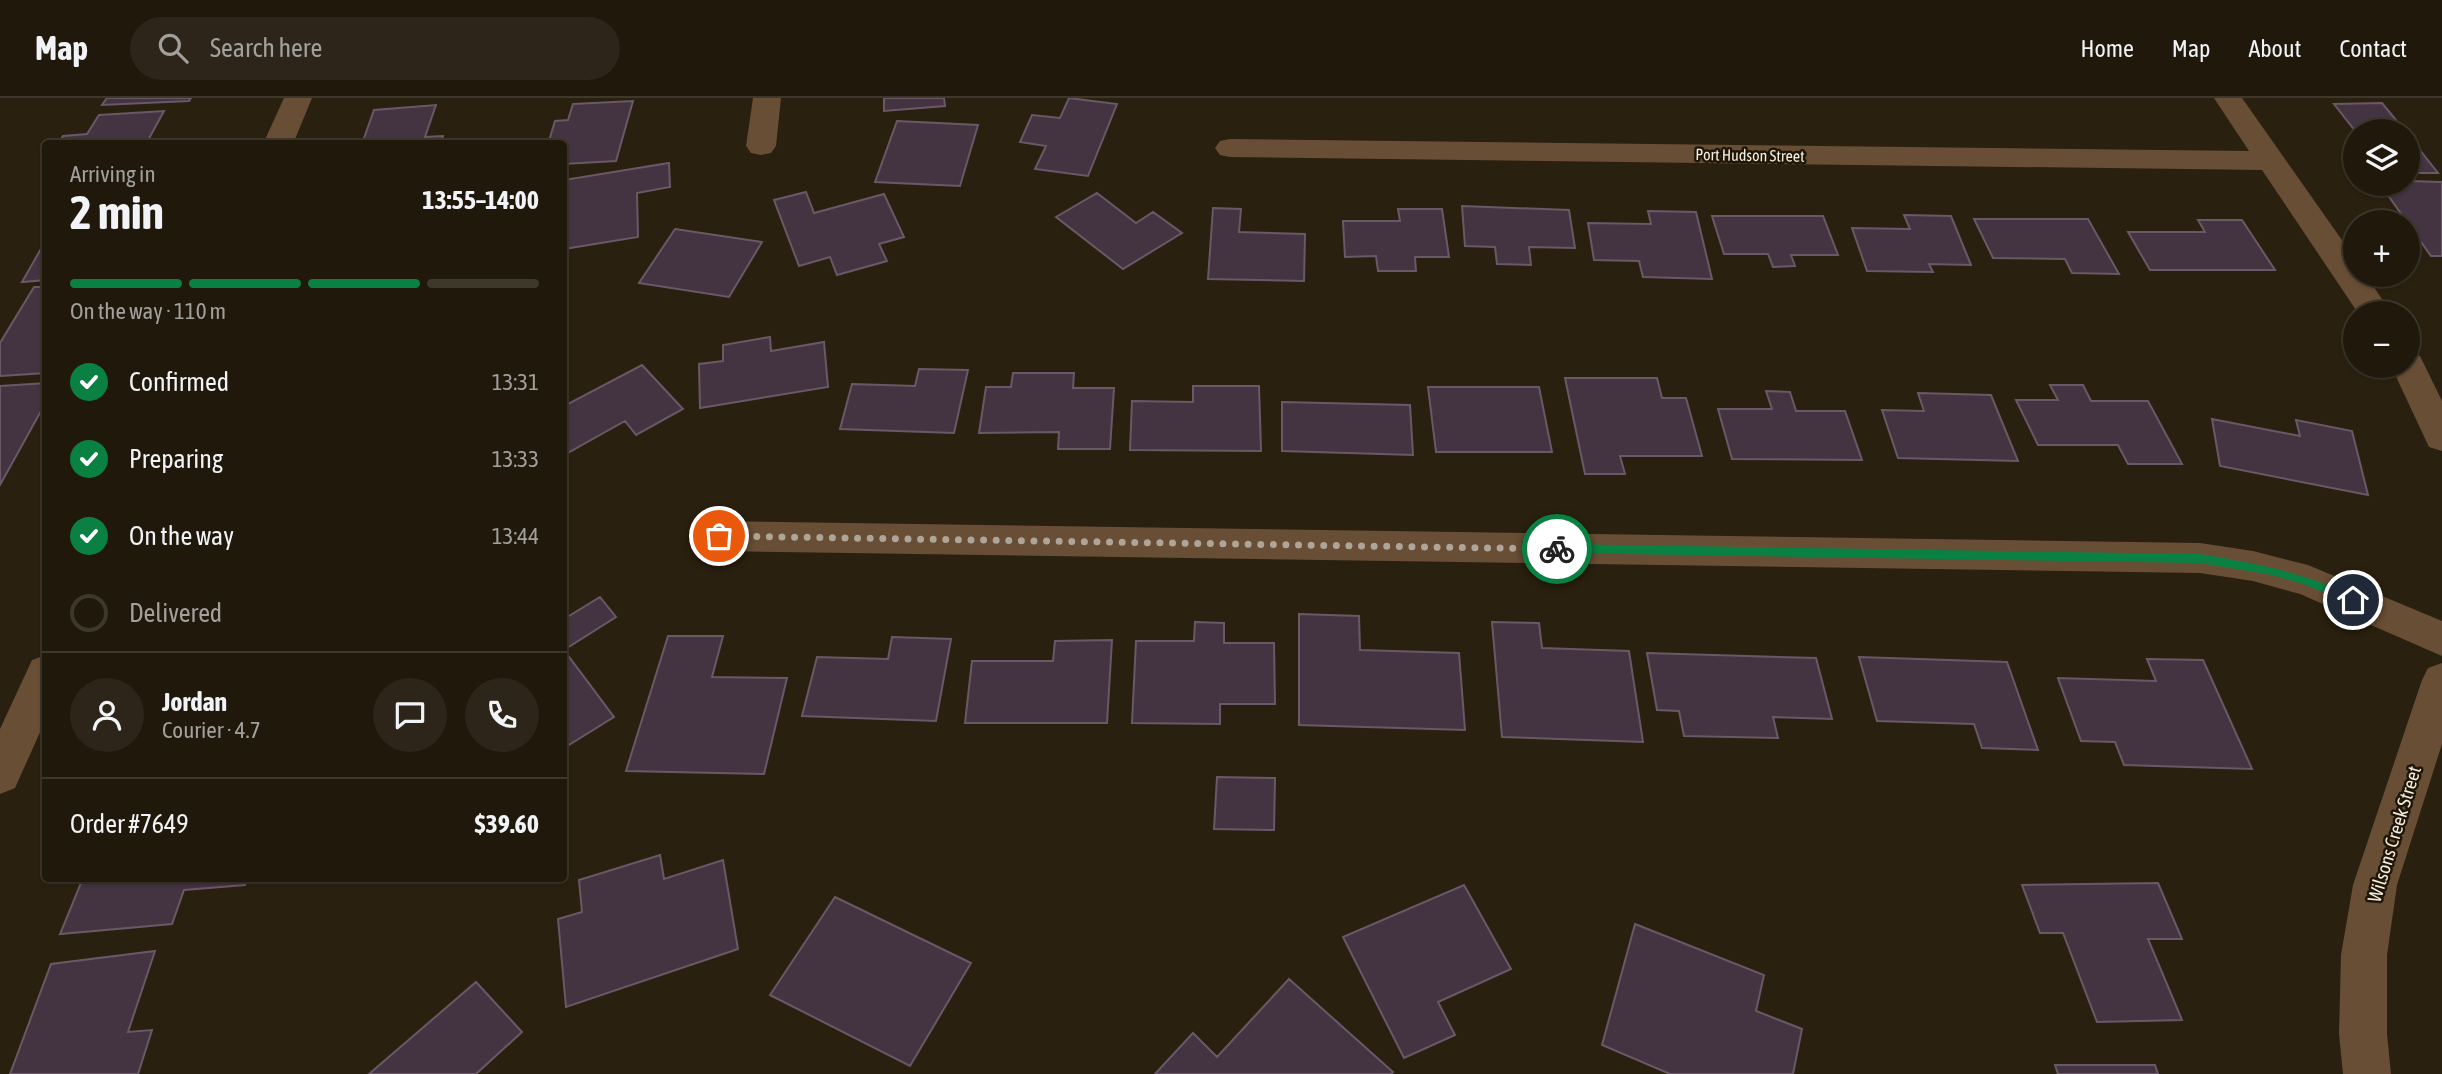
<!DOCTYPE html>
<meta charset="utf-8">
<style>
body{margin:0;font-family:"Asap Condensed",sans-serif;background:#2d2519;color:#f1f3f6;height:100vh;display:flex;flex-direction:column;font-size:26px;white-space:nowrap}
*{box-sizing:border-box;margin:0}
p{font-size:23px;color:#a2a09d}
.icon{flex:none;width:38px;height:38px;fill:none;stroke:currentColor;stroke-width:2;stroke-linecap:round;stroke-linejoin:round}
.map{position:relative;flex:1;overflow:hidden}
.drawer{position:absolute;left:42px;top:42px;width:525px;height:742px;display:flex;flex-direction:column;background:#20180b;border-radius:7px;box-shadow:0 2px 5px #0004,0 0 0 2px #3d372c}
.drawer>*{flex:none}
.fabs{position:absolute;left:2343px;top:21px;display:grid;gap:14px}
.fabs a{display:grid;place-items:center;width:77px;height:77px;border-radius:50%;background:#20180b;box-shadow:0 2px 5px #0004,0 0 0 2px #3d372c;font-size:35px}
.pin{position:absolute;display:grid;place-items:center;width:60px;height:60px;color:#fff;margin:-30px;border:4px solid #fff;border-radius:50%;box-shadow:0 2px 7px #0007}
.courier{position:absolute;display:grid;place-items:center;width:70px;height:70px;margin:-35px;border:5px solid #0b8043;border-radius:50%;background:#fff;color:#222;box-shadow:0 2px 9px #0007}
.headline em{font-style:normal;font-weight:700}
.headline div{display:flex;flex-direction:column-reverse}
.headline{display:flex;align-items:center;justify-content:space-between;height:119px;padding:0 28px}
h1{font-size:46px;font-weight:700;line-height:52px}
.bar{display:grid;grid-template-columns:repeat(4,1fr);gap:10px 7px;align-content:center;height:84px;padding:0 28px}
.bar i{height:9px;border-radius:5px;background:#3d372c}
.bar .active{background:#0b8043}
.bar p{grid-column:span 4}
.line{display:flex;align-items:center;gap:18px;padding:0 28px;border-top:2px solid #3d372c}
.line div{flex:1}
.round{display:grid;place-items:center;flex:none;width:74px;height:74px;border-radius:37px;background:#2d2519}
ol{padding:0 28px;list-style:none}
li{display:flex;align-items:center;gap:21px;height:77px}
li p{margin-inline-start:auto}
li .icon{padding:7px;border-radius:50%;background:#0b8043;color:#fff;stroke-width:4}
li:last-child{color:#a2a09d}
li i{width:38px;height:38px;border:4px solid #3d372c;border-radius:50%}
header{display:flex;align-items:center;gap:42px;box-sizing:border-box;height:98px;padding:0 35px;background:#20180b;border-bottom:2px solid #3d372c}
header strong{font-size:33px}
nav{display:flex;gap:38px;margin-inline-start:auto;font-size:24px}
.search{width:490px;height:63px;background:#2d2519;display:flex;align-items:center;gap:18px;box-sizing:border-box;padding:0 24px;border-radius:38px;color:#a2a09d;font-size:26px}
.map>svg:first-child{display:block}
</style>
<header>
<strong>Map</strong>
<div class="search"><svg class="icon" aria-label="search" viewBox="0 0 24 24"><circle cx="10" cy="10" r="6"/><path d="M15 15l6 6"/></svg>Search here</div>
<nav><a>Home</a><a>Map</a><a>About</a><a>Contact</a></nav>
</header>
<div class="map">
<svg width="2442" height="976" viewBox="0 0 2442 976">
<rect width="100%" height="100%" fill="#2a200f"/>
<path fill="#443340" stroke="#6b5867" stroke-width="2" d="M107,0H191L189,3L102,7Z
M884,0H944L945,8L884,13Z
M1069,0L1117,6L1088,78L1035,71L1046,48L1020,44L1032,17L1060,20Z
M633,3L616,63L564,66V46H548L555,23L568,22L573,6Z
M2382,5L2405,33L2356,34L2334,6Z
M436,7L425,39L443,38L441,46H362L374,12Z
M164,13L146,46H58L63,38L87,36L99,17Z
M897,23L978,27L960,88L875,84Z
M2408,37L2438,75H2408Z
M669,65L670,89L637,95L638,139L564,151V82Z
M2408,83L2442,84V158H2431L2380,86H2408Z
M806,94L814,115L884,96L904,139L879,146L887,163L837,177L830,159L799,168L774,102Z
M1097,95L1136,125L1153,114L1182,135L1123,171L1056,119Z
M1462,108L1569,112L1575,150L1529,149L1531,167L1497,166L1495,149L1465,148Z
M1213,110L1241,111L1239,134L1305,136L1304,183L1208,181Z
M1398,111H1442L1449,159H1415L1416,173H1378L1376,158L1345,159L1343,123H1400Z
M1648,113L1696,114L1712,181L1643,179L1639,163L1594,162L1588,125L1651,126Z
M1904,117L1951,118L1971,167L1929,166L1933,174L1867,173L1852,130L1910,131Z
M1712,118H1823L1838,157H1791L1795,168L1773,169L1768,156H1724Z
M1974,121H2088L2119,176L2072,175L2065,161L1993,160Z
M2198,122H2242L2275,172H2150L2128,134H2205Z
M675,131L762,144L729,199L639,185Z
M46,142V182L22,184Z
M34,189H46V275L0,278V245Z
M770,239L771,253L824,244L828,289L700,310L699,266L723,263V247Z
M642,267L683,311L636,337L625,323L564,357V308Z
M919,271L968,272L954,335L840,331L852,286L915,288Z
M1013,275H1074L1073,290H1114L1110,351H1058L1059,334L979,335L986,289H1011Z
M1565,280H1657L1662,300H1686L1702,358H1620L1625,376H1585Z
M46,285V304L0,387V288Z
M2050,287H2083L2091,303H2148L2182,366H2128L2118,347H2038L2016,302H2058Z
M1193,288H1259L1261,353L1130,352L1132,303L1193,304Z
M1428,289H1539L1552,354H1436Z
M1766,293L1790,294L1796,313H1845L1862,362L1732,361L1718,311H1772Z
M1918,295L1991,297L2018,363L1898,360L1882,312L1924,313Z
M1282,304L1410,307L1413,357L1282,353Z
M2212,321L2300,338L2296,322L2352,333L2368,397L2220,368Z
M600,499L616,519L564,552L614,619L564,650V521Z
M1299,516L1359,518L1360,552L1459,555L1465,632L1299,627Z
M1195,524L1224,525V545H1274L1275,606H1220V626L1132,625L1136,543H1194Z
M1492,524L1539,525L1542,550L1629,553L1643,644L1502,639Z
M668,538H723L712,579L787,580L764,676L626,673Z
M892,539L951,541L936,623L802,618L817,559L888,561Z
M1112,542L1107,625H965L972,563H1053L1055,543Z
M1647,555L1816,560L1832,621L1773,619L1778,640L1684,638L1679,613L1657,612Z
M1859,559L2007,564L2038,652L1982,650L1974,626L1877,623Z
M2147,561L2203,562L2252,671L2124,667L2115,644L2081,643L2058,580L2156,583Z
M1217,679L1275,680L1274,732L1214,731Z
M660,757L664,781L723,762L738,851L566,909L558,821L582,814L579,782Z
M83,780H247L245,787L184,792L172,826L60,836Z
M2158,785L2182,841H2148L2182,922L2097,924L2063,835H2040L2022,787Z
M1464,787L1511,871L1438,904L1455,937L1404,960L1343,839Z
M835,799L971,865L910,968L770,897Z
M1635,826L1764,877L1756,913L1802,931L1793,976H1670L1602,947Z
M155,853L128,934L152,932L138,976H10L51,866Z
M1289,881L1393,974L1391,976H1155L1193,935L1217,959Z
M476,884L522,934L476,976H369Z
M2055,967H2155L2158,976H2058Z"/>
<g fill="none" stroke-linecap="round" stroke-linejoin="round">
<path fill="#684e34" fill-rule="evenodd" d="M284,0H312L293,46H263Z
M753,0H781L776,48L771,55L761,57L751,55L746,48Z
M2214,0H2242L2356,162V177H2366L2391,215H2358L2262,72L1230,59L1220,57L1215,50L1220,43L1230,41L2249,53Z
M2408,255L2420,258L2442,303V353L2429,349L2391,268H2408Z
M719,423L2200,445L2253,453L2308,467L2442,523V558L2300,496L2253,483L2200,475L719,453L706,449L700,438L706,427Z
M46,557V621L15,690L0,696V631L32,562Z
M2442,565V646L2397,787L2387,857V936L2391,976H2343L2339,936L2341,857L2353,787L2422,582L2428,570Z"/>
</g>
<path fill="#0b8043" d="M1557,446L2200,456C2260,466 2301,474 2357,499L2359,502L2353,507L2306,487L2272,477L2200,465L1557,455L1552,451Z"/>
<g fill="none" stroke-linecap="round" stroke-linejoin="round">
<path stroke="#ada598" stroke-width="7" stroke-dasharray="0 12.6" d="M719,438L1557,451"/>
</g>
<g text-anchor="middle" dominant-baseline="central" stroke-width="5" stroke-linejoin="round" paint-order="stroke">
<g font-size="16" fill="#f3ede2" stroke="#201606">
<text transform="translate(1750 57) rotate(1)">Port Hudson Street</text>
</g>
<g font-size="19" fill="#f3ede2" stroke="#201606">
<text transform="translate(2394 736) rotate(-73)">Wilsons Creek Street</text>
</g>
</g>
</svg>
<div class="fabs">
<a><svg class="icon" aria-label="layers" viewBox="0 0 24 24"><path d="M12 4l9 5-9 5-9-5zM3 14l9 5 9-5"/></svg></a>
<a>+</a>
<a>−</a>
</div>
<div class="pin" style="left:719px;top:438px;background:#ea580c"><svg class="icon" aria-label="bag" viewBox="0 0 24 24"><path d="M5 8h14l-1 12H6zM9 8a3 3 0 0 1 6 0"/></svg></div>
<div class="pin" style="left:2353px;top:502px;background:#1f2937"><svg class="icon" aria-label="home" viewBox="0 0 24 24"><path d="M3 11l9-7 9 7M6 9v11h12V9"/></svg></div>
<div class="courier" style="left:1557px;top:451px"><svg class="icon" aria-label="bike" viewBox="0 0 24 24"><circle cx="6" cy="16" r="4"/><circle cx="18" cy="16" r="4"/><path d="M6 16l4-8h5l3 8M10 8l3 8H6M13 5h3"/></svg></div>
<section class="drawer">
<div class="headline"><div><h1>2 min</h1><p>Arriving in</p></div><em>13:55–14:00</em></div>
<div class="bar"><i class="active"></i><i class="active"></i><i class="active"></i><i></i><p>On the way · 110 m</p></div>
<ol>
<li><svg class="icon" aria-label="check" viewBox="0 0 24 24"><path d="M5 12l5 5 9-10"/></svg>Confirmed<p>13:31</p></li>
<li><svg class="icon" aria-label="check" viewBox="0 0 24 24"><path d="M5 12l5 5 9-10"/></svg>Preparing<p>13:33</p></li>
<li><svg class="icon" aria-label="check" viewBox="0 0 24 24"><path d="M5 12l5 5 9-10"/></svg>On the way<p>13:44</p></li>
<li><i></i>Delivered</li>
</ol>
<div class="line" style="height:126px"><a class="round"><svg class="icon" aria-label="person" viewBox="0 0 24 24"><circle cx="12" cy="8" r="4"/><path d="M4 21q1-7 8-7t8 7"/></svg></a><div><b>Jordan</b><p>Courier · 4.7</p></div><a class="round"><svg class="icon" aria-label="chat" viewBox="0 0 24 24"><path d="M4 5h16v11H9l-5 4z"/></svg></a><a class="round"><svg class="icon" aria-label="phone" viewBox="0 0 24 24"><path d="M5 4h4l2 5-3 2q2 4 5 5l2-3 5 2v4C11 20 4 13 5 4z"/></svg></a></div>
<div class="line" style="height:91px"><div>Order #7649</div><b>$39.60</b></div>
</section>
</div>
